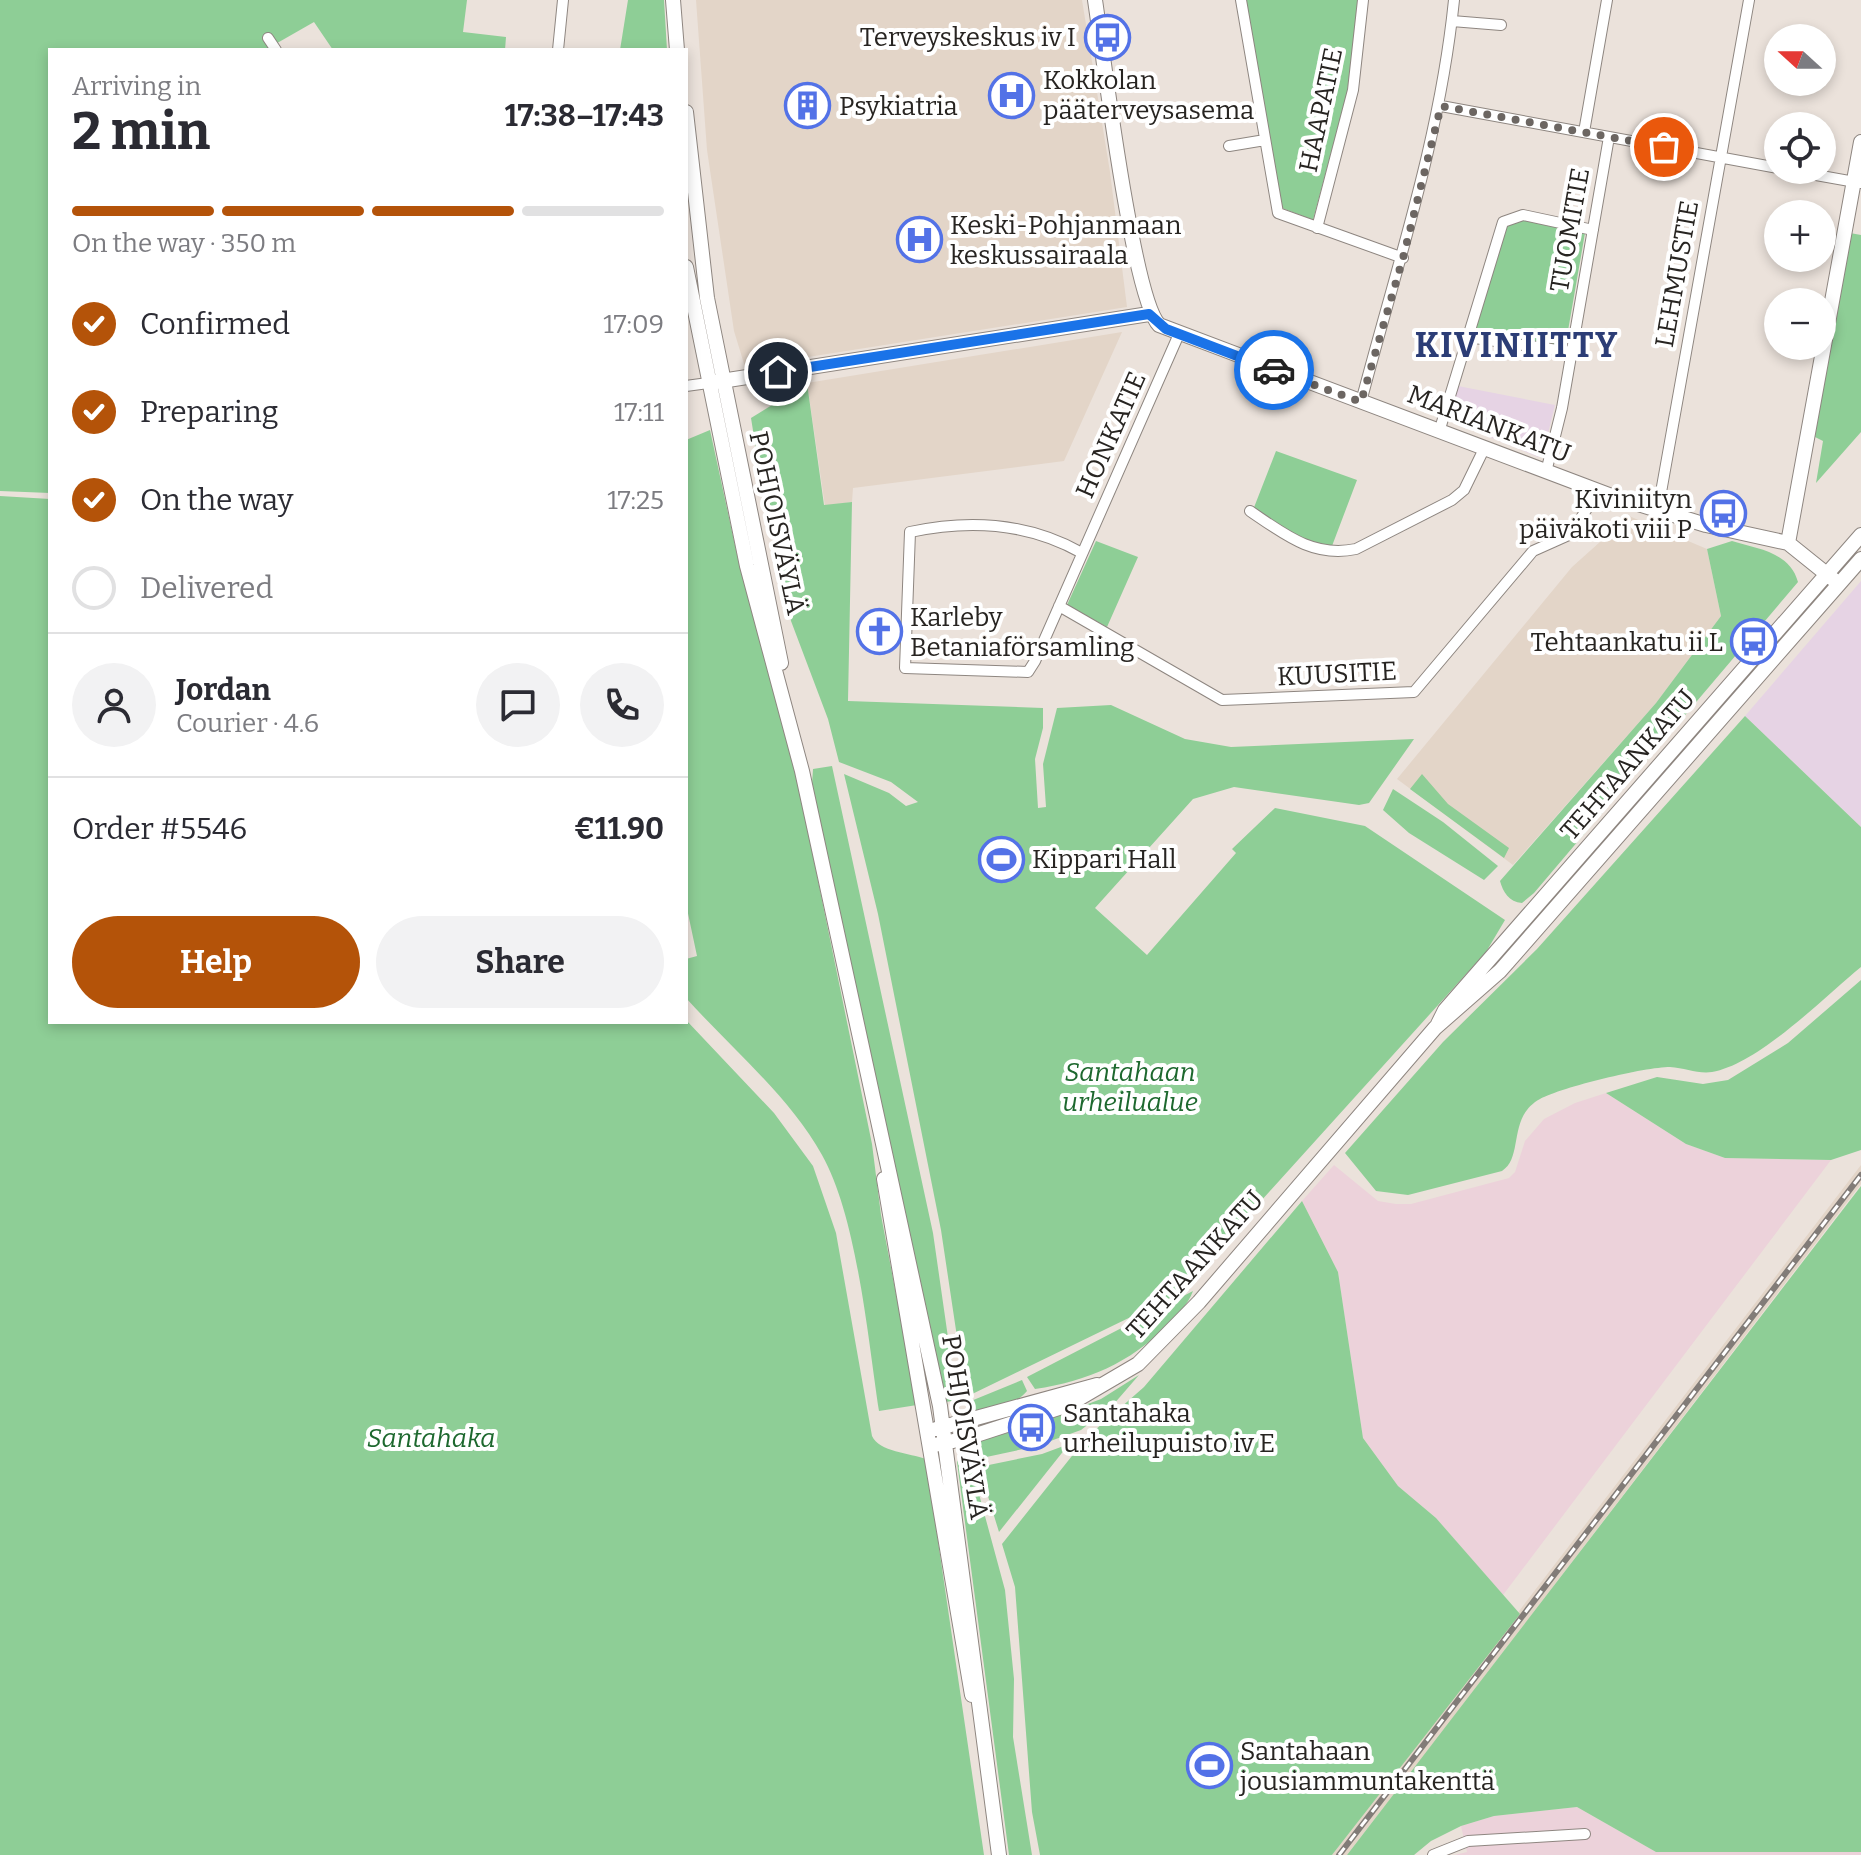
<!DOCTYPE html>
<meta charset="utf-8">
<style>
body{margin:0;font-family:Bitter,serif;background:#f2f2f3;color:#2b2b33;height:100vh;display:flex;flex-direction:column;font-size:30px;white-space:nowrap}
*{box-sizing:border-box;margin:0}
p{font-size:26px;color:#7c7c81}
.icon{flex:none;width:44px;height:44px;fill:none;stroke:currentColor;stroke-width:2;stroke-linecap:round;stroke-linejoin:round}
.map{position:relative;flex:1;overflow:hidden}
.details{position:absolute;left:48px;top:48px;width:640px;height:976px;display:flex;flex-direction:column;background:#fff;border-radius:0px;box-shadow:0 4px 12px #0003}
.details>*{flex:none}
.needle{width:52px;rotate:291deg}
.tools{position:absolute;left:1764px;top:24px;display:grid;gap:16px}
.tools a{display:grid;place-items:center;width:72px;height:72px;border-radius:50%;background:#fff;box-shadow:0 4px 12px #0003;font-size:40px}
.pin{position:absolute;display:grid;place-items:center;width:68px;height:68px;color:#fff;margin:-34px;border:4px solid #fff;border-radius:50%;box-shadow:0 2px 8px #0007}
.courier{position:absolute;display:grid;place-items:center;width:80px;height:80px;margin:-40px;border:6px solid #1a73e8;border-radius:50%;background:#fff;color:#222;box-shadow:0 2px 10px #0007}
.overview em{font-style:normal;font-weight:700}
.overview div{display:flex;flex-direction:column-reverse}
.overview{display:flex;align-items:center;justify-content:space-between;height:136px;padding:0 24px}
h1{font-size:52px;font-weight:700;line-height:60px}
.bar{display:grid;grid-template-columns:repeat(4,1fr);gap:12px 8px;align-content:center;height:96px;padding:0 24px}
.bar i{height:10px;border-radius:6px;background:#e1e1e2}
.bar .current{background:#b45309}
.bar p{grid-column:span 4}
.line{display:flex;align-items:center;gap:20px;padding:0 24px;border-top:2px solid #e1e1e2}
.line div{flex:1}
.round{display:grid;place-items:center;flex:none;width:84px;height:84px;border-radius:42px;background:#f2f2f3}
ol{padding:0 24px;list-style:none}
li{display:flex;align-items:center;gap:24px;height:88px}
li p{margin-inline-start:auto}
li .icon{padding:8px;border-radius:50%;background:#b45309;color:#fff;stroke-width:4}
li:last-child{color:#7c7c81}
li i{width:44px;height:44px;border:4px solid #e1e1e2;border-radius:50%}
.button{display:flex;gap:16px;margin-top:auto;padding:16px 24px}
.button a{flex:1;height:92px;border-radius:48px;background:#b45309;color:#fff;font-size:32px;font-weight:700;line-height:92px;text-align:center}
.button a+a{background:#f2f2f3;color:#2b2b33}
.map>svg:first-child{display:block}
</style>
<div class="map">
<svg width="1861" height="1855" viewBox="0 0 1861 1855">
<rect width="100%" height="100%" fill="#ebe2db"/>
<path fill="#e6d3e4" d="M1458,386L1555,405L1543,454L1538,457L1450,421Z
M1861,581V827L1745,716Z"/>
<path fill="#ecd2da" d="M1606,1093L1686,1144L1725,1158L1831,1160L1503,1595L1436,1518L1398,1486L1363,1438L1338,1272L1302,1201L1334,1165L1378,1201L1396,1204H1411L1509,1178L1515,1172L1525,1141L1544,1119L1575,1103Z
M1577,1807L1656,1852H1861V1855H1454L1467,1852L1461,1826L1494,1816Z"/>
<path fill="#e3d5c8" d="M696,0H1082L1110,172L1127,307L745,367L734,331L707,150Z
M1122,332L1064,461L853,488L852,502L825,506L807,383Z
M1629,516L1707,549L1721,616L1656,703L1513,865L1397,779L1572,567Z
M1861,1165V1184L1458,1711L1347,1855H1332Z"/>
<path fill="#8ece96" d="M0,0H467L463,32L506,37L505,50H333L314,22L265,50H50V493L0,491Z
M628,0H664L667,50H620Z
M1245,0H1359L1347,93L1313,220L1282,208Z
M1524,220L1585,233L1565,348L1474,333L1506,225Z
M1850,233L1861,235V432L1816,483L1823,441L1815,437Z
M807,383L824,505L852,502L848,701L1043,708V728L1035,759L1038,808L1046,807L1043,764L1057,708L1111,705L1185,739L1231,747L1414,739L1369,803L1359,805L1234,787L1193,799L1095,908L1147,955L1236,853L1232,849L1275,808L1365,826L1505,920L1486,952L1176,1295L966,1397L941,1230L878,914L844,774L889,793L906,806L918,802L891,782L839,762L828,719L791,621L755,443L751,418Z
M710,430L738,559L797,778L872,1144L881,1215L917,1405L879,1411C868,1339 857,1217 822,1155C789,1096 731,1048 686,998V959L697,956L686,904V440Z
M1276,451L1357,480L1332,546L1304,541L1253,510Z
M0,496L50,499V1022L686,1020L774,1113L813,1166L836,1233L872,1436C879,1452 910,1453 926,1459L984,1855H0Z
M1096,541L1138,557L1107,627L1067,605Z
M1732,541C1758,549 1790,552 1798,582L1534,893L1522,903C1509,902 1503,892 1500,881L1656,703L1721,616L1707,549Z
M1745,716L1861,827V967C1824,997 1759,1064 1712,1072C1698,1074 1685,1068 1670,1067C1645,1067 1562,1087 1540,1099C1507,1117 1524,1157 1502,1171L1408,1195L1376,1191L1345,1153L1443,1042L1537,949Z
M832,766L933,1233L957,1400L946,1402L812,784L813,769Z
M1422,774L1448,804L1509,848L1504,858L1410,789Z
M1393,789L1443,822L1498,866L1484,880L1409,833L1383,810Z
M1861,980V1150L1831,1160L1725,1158L1686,1144L1606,1093L1657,1077L1703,1084L1728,1080L1788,1043Z
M1861,1186V1852H1656L1577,1807L1494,1816L1461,1826L1431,1841L1414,1855H1347Z
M1302,1201L1338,1272L1363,1438L1398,1486L1436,1518L1520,1614L1332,1855H1040L1032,1812L1015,1587L1002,1544L1087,1437L1144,1387Z
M1193,1291C1188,1305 1177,1315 1167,1326C1129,1363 1088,1381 1035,1389L1027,1377Z
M1139,1375L1113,1405L1081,1430L1042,1444L1035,1424L1101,1399Z
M1022,1380L1027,1391C1012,1408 989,1411 968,1416L966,1403Z
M1022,1429L1028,1448L977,1459L973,1442Z
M1069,1444L999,1532L979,1467L1042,1454Z
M966,1446L1005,1590L1014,1679L1013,1737L1032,1855H1009L957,1462Z"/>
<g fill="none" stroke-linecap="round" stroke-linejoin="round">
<defs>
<path id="street" d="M1241,0L1278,213L1403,258
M1452,21L1501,25
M268,38L276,50
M558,50L563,0
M1441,106L1778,168
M1584,132L1607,0
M1229,146L1265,140
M1788,170L1861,183
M1317,228L1353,90L1363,0
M1468,337L1571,352
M686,386L708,383
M1361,402C1396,268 1440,139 1454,0
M1439,432L1503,222L1523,215L1593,230
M1546,472L1562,408L1609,137
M1658,509L1749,0
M1250,511C1284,534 1313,558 1356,549L1452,500L1464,490L1484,449
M1082,553C1029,523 970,519 910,532L905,668L1028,672L1035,661L1179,334
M1059,606L1222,700L1414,692L1533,551L1571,534L1598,491
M1433,1855L1468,1841L1585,1834"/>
<path id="secondary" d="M673,0L677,50
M1095,0C1103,53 1133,298 1159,325L1609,495L1706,525L1788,543L1839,584
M686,112L707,298L781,663
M686,267L747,566L802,771L940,1406L999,1855
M715,382L1149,314
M1788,543L1861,142
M1438,1024L1445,1010L1861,535
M884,1179L972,1695
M936,1429L1097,1385
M930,1446L967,1438L1068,1405L1138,1364L1199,1302L1435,1028L1500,971L1861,559"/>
</defs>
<use href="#street" stroke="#8e8680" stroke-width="12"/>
<use href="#secondary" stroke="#8e8680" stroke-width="16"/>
<use href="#street" stroke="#fff" stroke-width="10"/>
<use href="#secondary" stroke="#fff" stroke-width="14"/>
<defs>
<path id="rail" d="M1339,1855L1861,1175"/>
</defs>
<use href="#rail" stroke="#827c78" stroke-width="6"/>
<use href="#rail" stroke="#fff" stroke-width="3" stroke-dasharray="9" stroke-linecap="butt"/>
</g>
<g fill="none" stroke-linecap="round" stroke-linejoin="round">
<path stroke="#6c6662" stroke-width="8" stroke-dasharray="0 14.4" d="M1274,370L1361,402L1403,258L1441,106L1664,147"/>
<path stroke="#1a73e8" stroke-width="10" d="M778,372L1149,314L1166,329L1274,370"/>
</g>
<defs>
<symbol id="bus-ring" viewBox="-11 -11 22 22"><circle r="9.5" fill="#fff" stroke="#5372e7" stroke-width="1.5"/><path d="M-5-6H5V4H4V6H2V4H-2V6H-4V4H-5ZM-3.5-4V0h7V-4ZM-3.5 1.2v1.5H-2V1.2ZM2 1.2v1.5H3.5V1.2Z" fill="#5372e7"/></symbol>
<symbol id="hospital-ring" viewBox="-11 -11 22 22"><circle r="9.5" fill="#fff" stroke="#5372e7" stroke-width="1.5"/><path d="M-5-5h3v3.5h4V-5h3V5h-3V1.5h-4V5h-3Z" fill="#5372e7"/></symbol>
<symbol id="building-ring" viewBox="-11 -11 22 22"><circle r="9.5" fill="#fff" stroke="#5372e7" stroke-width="1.5"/><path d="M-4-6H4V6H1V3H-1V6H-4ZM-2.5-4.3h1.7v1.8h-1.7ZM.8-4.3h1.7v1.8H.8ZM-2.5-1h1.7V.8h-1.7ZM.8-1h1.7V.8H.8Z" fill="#5372e7"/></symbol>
<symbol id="church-ring" viewBox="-11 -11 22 22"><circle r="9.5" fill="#fff" stroke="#5372e7" stroke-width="1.5"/><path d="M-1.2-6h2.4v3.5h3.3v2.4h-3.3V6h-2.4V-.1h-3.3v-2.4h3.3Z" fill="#5372e7"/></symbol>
<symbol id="stadium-ring" viewBox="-11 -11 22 22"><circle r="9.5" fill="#fff" stroke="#5372e7" stroke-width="1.5"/><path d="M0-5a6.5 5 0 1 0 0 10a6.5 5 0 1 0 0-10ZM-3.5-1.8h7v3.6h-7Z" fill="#5372e7"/></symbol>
</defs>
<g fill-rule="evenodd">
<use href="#bus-ring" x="1082" y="12" width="51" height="51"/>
<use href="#hospital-ring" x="986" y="70" width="51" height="51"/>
<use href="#building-ring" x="782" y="80" width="51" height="51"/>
<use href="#hospital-ring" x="894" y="214" width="51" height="51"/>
<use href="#bus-ring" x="1698" y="488" width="51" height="51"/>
<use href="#church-ring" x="854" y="606" width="51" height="51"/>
<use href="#bus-ring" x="1728" y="616" width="51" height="51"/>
<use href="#stadium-ring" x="976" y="834" width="51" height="51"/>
<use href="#bus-ring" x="1006" y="1402" width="51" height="51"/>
<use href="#stadium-ring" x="1184" y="1740" width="51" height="51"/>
</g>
<g text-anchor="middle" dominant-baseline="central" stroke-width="8" stroke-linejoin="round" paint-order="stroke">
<g font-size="26" fill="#272421" stroke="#fff" text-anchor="start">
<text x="1076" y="37" text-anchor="end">Terveyskeskus iv I</text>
<text x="1043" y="80">Kokkolan<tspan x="1043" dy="30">pääterveysasema</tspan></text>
<text x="839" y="106">Psykiatria</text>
<text x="950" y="225">Keski-Pohjanmaan<tspan x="950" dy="30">keskussairaala</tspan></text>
<text x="1692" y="499" text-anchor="end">Kiviniityn<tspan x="1692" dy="30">päiväkoti viii P</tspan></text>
<text x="910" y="617">Karleby<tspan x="910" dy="30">Betaniaförsamling</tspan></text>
<text x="1723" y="642" text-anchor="end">Tehtaankatu ii L</text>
<text x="1032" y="859">Kippari Hall</text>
<text x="1063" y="1413">Santahaka<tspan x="1063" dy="30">urheilupuisto iv E</tspan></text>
<text x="1240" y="1751">Santahaan<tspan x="1240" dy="30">jousiammuntakenttä</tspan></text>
</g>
<g font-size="26" fill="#272421" stroke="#fff">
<text transform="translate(1321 110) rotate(-78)">HAAPATIE</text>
<text transform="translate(1570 230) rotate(-80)">TUOMITIE</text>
<text transform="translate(1677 274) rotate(-80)">LEHMUSTIE</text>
<text transform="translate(1489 424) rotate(21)">MARIANKATU</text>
<text transform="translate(1111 435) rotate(-66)">HONKATIE</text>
<text transform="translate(777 523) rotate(78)">POHJOISVÄYLÄ</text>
<text transform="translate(1337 674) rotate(-3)">KUUSITIE</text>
<text transform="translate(1628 765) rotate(-49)">TEHTAANKATU</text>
<text transform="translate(1195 1265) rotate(-48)">TEHTAANKATU</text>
<text transform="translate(965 1427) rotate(81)">POHJOISVÄYLÄ</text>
</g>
<g font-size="26" font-style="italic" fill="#1d682e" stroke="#fff">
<text x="1130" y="1072">Santahaan<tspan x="1130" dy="30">urheilualue</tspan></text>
<text x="431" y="1438">Santahaka</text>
</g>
<g font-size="34" font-weight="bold" letter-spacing="2" fill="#2c3d76" stroke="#fff">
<text x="1517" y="345">KIVINIITTY</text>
</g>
</g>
</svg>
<div class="tools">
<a><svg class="needle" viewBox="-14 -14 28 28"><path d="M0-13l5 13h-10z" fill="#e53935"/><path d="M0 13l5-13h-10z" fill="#7c7c81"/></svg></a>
<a><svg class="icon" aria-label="locate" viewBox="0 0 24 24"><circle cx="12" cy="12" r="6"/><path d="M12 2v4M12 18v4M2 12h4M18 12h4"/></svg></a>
<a>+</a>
<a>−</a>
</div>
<div class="pin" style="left:1664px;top:147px;background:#ea580c"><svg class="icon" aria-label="bag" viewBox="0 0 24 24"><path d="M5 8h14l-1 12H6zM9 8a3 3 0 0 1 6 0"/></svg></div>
<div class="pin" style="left:778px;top:372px;background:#1f2937"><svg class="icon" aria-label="home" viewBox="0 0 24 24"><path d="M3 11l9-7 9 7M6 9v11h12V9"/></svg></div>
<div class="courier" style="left:1274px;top:370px"><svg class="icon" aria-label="car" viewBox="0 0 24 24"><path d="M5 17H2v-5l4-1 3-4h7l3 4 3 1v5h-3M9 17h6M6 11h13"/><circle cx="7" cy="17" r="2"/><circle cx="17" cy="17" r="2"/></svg></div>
<section class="details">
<div class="overview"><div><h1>2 min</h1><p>Arriving in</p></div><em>17:38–17:43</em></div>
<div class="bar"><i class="current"></i><i class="current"></i><i class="current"></i><i></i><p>On the way · 350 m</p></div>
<ol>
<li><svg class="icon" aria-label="check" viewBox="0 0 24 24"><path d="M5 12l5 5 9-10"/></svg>Confirmed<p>17:09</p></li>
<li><svg class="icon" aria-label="check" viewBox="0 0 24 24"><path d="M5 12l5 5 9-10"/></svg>Preparing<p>17:11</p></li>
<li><svg class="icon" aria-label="check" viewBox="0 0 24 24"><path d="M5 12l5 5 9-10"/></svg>On the way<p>17:25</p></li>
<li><i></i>Delivered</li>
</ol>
<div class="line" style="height:144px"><a class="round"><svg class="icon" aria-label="person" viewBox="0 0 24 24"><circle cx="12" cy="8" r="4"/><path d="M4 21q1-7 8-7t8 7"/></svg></a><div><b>Jordan</b><p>Courier · 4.6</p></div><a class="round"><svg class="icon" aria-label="chat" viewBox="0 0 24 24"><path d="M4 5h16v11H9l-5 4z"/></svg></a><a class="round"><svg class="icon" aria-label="phone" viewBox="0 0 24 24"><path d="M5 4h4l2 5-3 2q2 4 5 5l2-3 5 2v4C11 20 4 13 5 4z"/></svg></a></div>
<div class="line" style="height:104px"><div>Order #5546</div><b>€11.90</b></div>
<div class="button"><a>Help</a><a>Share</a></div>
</section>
</div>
